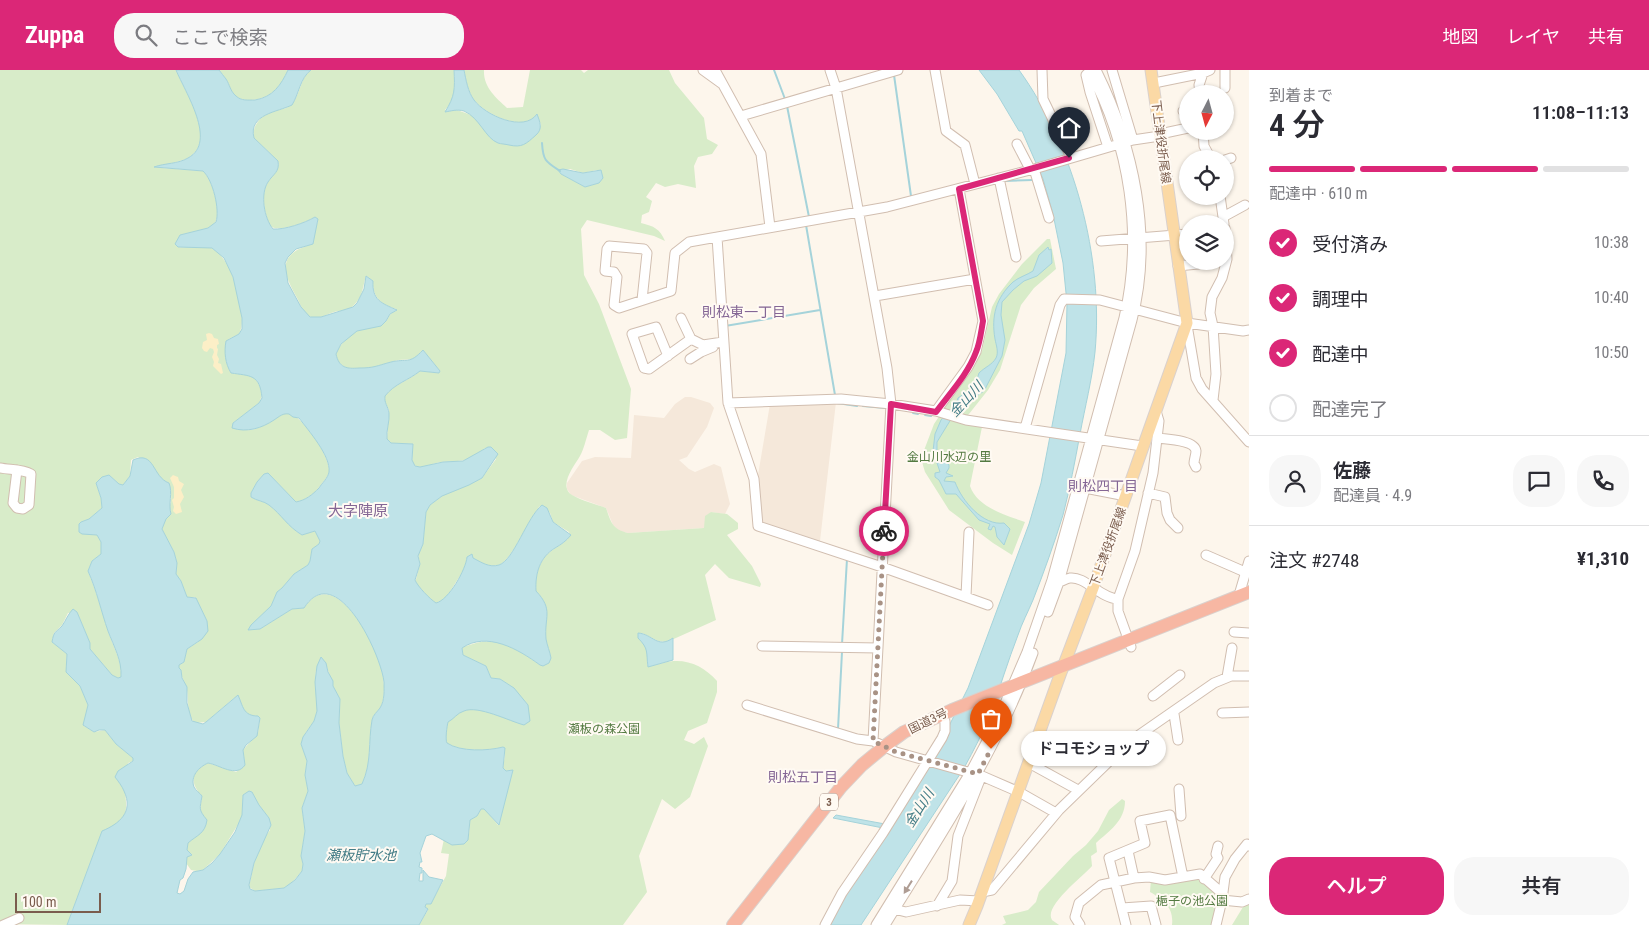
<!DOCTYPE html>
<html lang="ja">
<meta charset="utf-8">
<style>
body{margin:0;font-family:"Roboto Condensed","Noto Sans JP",sans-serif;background:#f7f7f7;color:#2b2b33;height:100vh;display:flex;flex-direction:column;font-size:19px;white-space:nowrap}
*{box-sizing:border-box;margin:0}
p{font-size:16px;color:#7c7c81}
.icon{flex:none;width:28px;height:28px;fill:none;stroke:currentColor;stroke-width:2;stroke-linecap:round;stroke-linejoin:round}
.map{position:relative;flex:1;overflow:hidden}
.panel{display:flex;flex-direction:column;background:#fff;width:400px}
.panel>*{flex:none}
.needle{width:32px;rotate:186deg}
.controls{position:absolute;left:1179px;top:15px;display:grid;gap:10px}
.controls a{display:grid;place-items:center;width:55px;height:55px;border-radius:50%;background:#fff;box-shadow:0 1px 4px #0004;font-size:25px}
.scale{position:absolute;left:15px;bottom:12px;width:86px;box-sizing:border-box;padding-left:5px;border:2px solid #7a5c4d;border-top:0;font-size:14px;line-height:18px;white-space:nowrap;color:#7a5c4d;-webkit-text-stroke:4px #fffaf3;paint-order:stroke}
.pin{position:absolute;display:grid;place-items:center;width:42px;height:42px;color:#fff;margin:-51px -21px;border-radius:50% 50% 50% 0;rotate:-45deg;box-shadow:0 0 5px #0007}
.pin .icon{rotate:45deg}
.courier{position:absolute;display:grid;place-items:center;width:50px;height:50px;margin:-25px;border:4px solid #db2777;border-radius:50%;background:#fff;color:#222;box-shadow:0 1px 6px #0007}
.bubble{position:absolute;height:35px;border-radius:18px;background:#fff;box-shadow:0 1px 4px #0004;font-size:16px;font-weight:600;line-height:35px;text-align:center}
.headline em{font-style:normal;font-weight:600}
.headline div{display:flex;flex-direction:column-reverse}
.headline{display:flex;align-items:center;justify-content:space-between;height:85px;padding:0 20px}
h1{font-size:32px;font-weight:600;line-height:38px}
.bar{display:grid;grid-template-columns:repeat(4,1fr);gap:8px 5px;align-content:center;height:60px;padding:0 20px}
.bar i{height:6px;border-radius:4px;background:#e1e1e2}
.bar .selected{background:#db2777}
.bar p{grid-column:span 4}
.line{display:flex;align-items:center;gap:12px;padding:0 20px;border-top:1px solid #e1e1e2}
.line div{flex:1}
.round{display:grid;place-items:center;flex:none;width:52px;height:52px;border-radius:20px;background:#f7f7f7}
ol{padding:0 20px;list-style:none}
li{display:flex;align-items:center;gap:15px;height:55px}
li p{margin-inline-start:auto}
li .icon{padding:5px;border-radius:50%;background:#db2777;color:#fff;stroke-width:4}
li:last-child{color:#7c7c81}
li i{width:28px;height:28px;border:2px solid #e1e1e2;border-radius:50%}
.primary-button{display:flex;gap:10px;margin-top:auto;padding:10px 20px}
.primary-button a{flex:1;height:58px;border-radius:20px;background:#db2777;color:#fff;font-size:20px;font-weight:600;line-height:58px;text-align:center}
.primary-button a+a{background:#f7f7f7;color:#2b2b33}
header{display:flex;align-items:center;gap:30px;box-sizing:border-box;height:70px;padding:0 25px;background:#db2777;color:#fff}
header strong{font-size:24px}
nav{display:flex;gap:28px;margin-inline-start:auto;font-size:18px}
.search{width:350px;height:45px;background:#f7f7f7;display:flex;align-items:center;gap:12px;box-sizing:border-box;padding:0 18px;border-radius:20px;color:#7c7c81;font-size:19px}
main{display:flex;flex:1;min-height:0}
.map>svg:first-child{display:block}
</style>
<header>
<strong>Zuppa</strong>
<div class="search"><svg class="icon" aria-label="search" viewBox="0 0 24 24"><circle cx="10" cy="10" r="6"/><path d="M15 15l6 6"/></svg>ここで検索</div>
<nav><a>地図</a><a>レイヤ</a><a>共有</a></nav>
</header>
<main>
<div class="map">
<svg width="1249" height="855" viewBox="0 0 1249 855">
<rect width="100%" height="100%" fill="#fdf6ec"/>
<path fill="#f5e8da" d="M685,327H691L710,333L714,338L707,357L687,387L679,390L689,399L695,402L714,394L721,397L730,434L725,444L711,442L704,458L628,463L619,461L613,455L606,438L571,425L567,419V413L582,391L595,387L631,388L634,345L664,348L675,334Z
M836,332L820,471L761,452L757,411L770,334Z"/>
<path fill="#d8ecc9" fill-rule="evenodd" d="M0,0H176C185,22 216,67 191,86C182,93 170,91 162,98L203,101C212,109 224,146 213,155C205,162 189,162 180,165L178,177C187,178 207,175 213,179C232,188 249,247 239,264L229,269C225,281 224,291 231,303L249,305L254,307C260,314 264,325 259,333L233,353C237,355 242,360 246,360C262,362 279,341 289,343C303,347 331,387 329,402C328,405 326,409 323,412C316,422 309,429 296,432L294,430L268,403L264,404L257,412L251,423V427C257,431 264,431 269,435C282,444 288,457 302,465L315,461L320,470L319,474L312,479L310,491L308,495L294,504L282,518L277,522L271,536L248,560L260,559L292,539L304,538C330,498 364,555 375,579C380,589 383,604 384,616C384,623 384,631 380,638C377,642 373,645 372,650C368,675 372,690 362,714L355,716L347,703L343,686L339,653L340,629L333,616L327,597L316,600L315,617L317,630V641L314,651L306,662L301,674L307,691L305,705L308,721L302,738L305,761L301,786L303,794L302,801L290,815L284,818L255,821L249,817L254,793L265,767L270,760L269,748L259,735L251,721L243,725L242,748L220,784L203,800L197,801L191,800L186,793L187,787L192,785L187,780L188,773L202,746L200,740L202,726C190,714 190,701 208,693L236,702L245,695L243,680L258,663L260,648L258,646C245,646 241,639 239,627L234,628L206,652L195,653C185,643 190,628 186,616C184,610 181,607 181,600L179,598V595L184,592L187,579L198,572L207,551L195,527H187L181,511L176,504L177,493L174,482L162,459C167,438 175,436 169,413L162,410L155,401L138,387L131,390L130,406L123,415L119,414L109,405L96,413L101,428L102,438L89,449L81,452L91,464L97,465L101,472V484L92,491L88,501C96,521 102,541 108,561C113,577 122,590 121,607L118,608L112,605L90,579V573L77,542L68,543L62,555L54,563L52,572L67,584L66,597L80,616L88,635L84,656L94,662L105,660L116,674L133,688V691L128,693C127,702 124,713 125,721C128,747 126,751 102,762L67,855L0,854Z
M219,0H288C281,17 270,29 251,30C245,30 240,30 236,26C230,21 230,15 226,9C224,6 221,3 219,0Z
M311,0H454C455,14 456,30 445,40H457L474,46L498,73L506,74L541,55L537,45C523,63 485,44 474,30C468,21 466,10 464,0H484C483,17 496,28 507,38L523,37L530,0H581L584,3L588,0H669L675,13L704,48L707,69L718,75L712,84L698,87L694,96L696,118L678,114L665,117L656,113L646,127L652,131L649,142L642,145L641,153C654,156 660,159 665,171L654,166L587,150L581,159L584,205L599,234L631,319L627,368L615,370L600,360H589C586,369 584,379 580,386C574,396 558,416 572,425C582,431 596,434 606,438C611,452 612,459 628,463L704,458L705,446L711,442L727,444L738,453V459L727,465L752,496L761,514L760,517L729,508L715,494L705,505L716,550L667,572L658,571L642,563L647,581V595C653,597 657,594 663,593C684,587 703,595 717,611V622L707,653L688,661L684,670L694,674L704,667L708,676L690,727L675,739L662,729L639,786L647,822L623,855H419L428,840L425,837L426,834L431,833L446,806L449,784L441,783L444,769L469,764L470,750L477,746L481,739H485L498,755L511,700L506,701L503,698L505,684L503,677C487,681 461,682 446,673C445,670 447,655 448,652C453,648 458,642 464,640C476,636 508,648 518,653L528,635L512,617L500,609L491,608L486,596L463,585L462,578C467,575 470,575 476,573C499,567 521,581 540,595L551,588C550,582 547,575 546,569C544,548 553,539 536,521C535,506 539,490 551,481C558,476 565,473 570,466L569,462L553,452L550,443L540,436C529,449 512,490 499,495C492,497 476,493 468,493L446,528L436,533L433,532L415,513L420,494L418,483L423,474L426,442L430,435L442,426L482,408L496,389L485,378C471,392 459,391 441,392C432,393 420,402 412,393L413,374L391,373L387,369L389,340L385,332V326C394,314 410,310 420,301L439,303L440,301L423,280L414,289L398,290L368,299L346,298L338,292L336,284C339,274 353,261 364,258C370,257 377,258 383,254C389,250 388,243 396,241V239C381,235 372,227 373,211L366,206C363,215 363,226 355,234C350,241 341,240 334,242C327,244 319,250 311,247C303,244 300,233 296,226C280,198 280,183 313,174L315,157L318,152L315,147C306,152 279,163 270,156C265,145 260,124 268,112C273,104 280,101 278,91L254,68C251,54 264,43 277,40C280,39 285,39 288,37C300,31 299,8 311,0ZM570,99L583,103L597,100L599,113L585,117L561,104L559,101Z
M1047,169H1050L1056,199L1034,218L1021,235L1000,300L988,320L965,349V354L982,357L970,416C977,437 1005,445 1025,452L1012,485L993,473L949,440L925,402L922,392L923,383L934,354L966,306L975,295L982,281L992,237L999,224L1022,194Z
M1122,729L1125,731C1125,751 1109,761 1096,773L1097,782L1091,786L1092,796C1085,805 1043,836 1052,850C1053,851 1058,854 1059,855H1002L1006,853L1003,846L1028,840L1036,832L1039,822L1073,786L1086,775L1098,761L1109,740Z
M1199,807L1217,821L1212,855H1172C1174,838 1164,830 1150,822L1151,809Z
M1249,834V855H1232L1243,837Z"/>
<path fill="#fcefc7" d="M209,263L212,264L214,268L218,269L219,274L217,275V278L218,279L217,285L219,289L218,293L221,294L223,303L221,304L213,296L214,292L212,287L214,282L213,279L210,278L207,282L204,281L202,278L203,272L207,270L206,264Z
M173,405L178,407L179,411L184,414L181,420L184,427L180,434L182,442L176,444L173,441L174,437L172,430L174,428V417L170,408Z"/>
<path fill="#bfe3e8" stroke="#a5d3da" d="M176,0H219C221,3 224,6 226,9C230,15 230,21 236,26C241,31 248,30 255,30C273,27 281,15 288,0H311C300,8 299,24 292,35C278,42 248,44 254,68L278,91C280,102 273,104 268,112C260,124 264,148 273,159C284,160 305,153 315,147L318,149L313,174L296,179L288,187L285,193L288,213L301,237L310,247H321L353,237L357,233L364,219L366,206L373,211C372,230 381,233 397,240L390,244L386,251L381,256L357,261L341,274L336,284C339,298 347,299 359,298C374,298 376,296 391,292C407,288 409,295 423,280L440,301L439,303L420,301C409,310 394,314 385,326C384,333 388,336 389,343C390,351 386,360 387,369L391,373L413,374L412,390L415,396L420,397L443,392L463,391L488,377H491L498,384L482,408L469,415L442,426L430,435L426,442L423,474L418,486L420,494L415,510C418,517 430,529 436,533C449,530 466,499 467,487L472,484L473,488C481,492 489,498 499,495C514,490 527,447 542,435L547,438L553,452L571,465C566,471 562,474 555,478C540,487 535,503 536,521C554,540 544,547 546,569C547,575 550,582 551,588L549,593L543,596L540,595C518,579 487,561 462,578L463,585L486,596L491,608L500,609L514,618L528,635L530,651L524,655C509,651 478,635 464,641C457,643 454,649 448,652C447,656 445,670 447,673C460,682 488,681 503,677L505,678L503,698L506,701L513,700L499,755L484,739H481L477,746L470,750L468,770L464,774L452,775L432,764L426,766L420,783L422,792H420L419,797L422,798V803H420L419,811H423V800L429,807L443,810L431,834H426L425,837L428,839L419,855H67L102,761C119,754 134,742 124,721C122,716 118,711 115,707L118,701L133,691V688L116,674L105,660H99L94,662L83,655L88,635L80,616L66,602L67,584L52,572C54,561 55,563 62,556C66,550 68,544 73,539L77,542L90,573V579L112,605L118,608L121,607C122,590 114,577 108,561C101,541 97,521 88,501L92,491L101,484V472L97,465L82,464L79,462V454L81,452L89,449L102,438L101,428L96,413L102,407L109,405L119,414L123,415L130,406L133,390C155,380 152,407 169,413C173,423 168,434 171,444L166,449L162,459L174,482L177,493L176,504L181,511L187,527L196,528L207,551L208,561L202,569L187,579L184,592L179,595V598L181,600L182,608L187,617V633L192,651L203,654L206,652L238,625C243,636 243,646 258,646L260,648L257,666L246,675L243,680L245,695C236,708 220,695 208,693C199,697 190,706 194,717C196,721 200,723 202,726C200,739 198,739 207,750C205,764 197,765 188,773L187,780L192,785L187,787L186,799L183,808L180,810L177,823L180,824L184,821L188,809L193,802L203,800L212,793L220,784L235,762L242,745L243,725L249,721L252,722L259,735L269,748L271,755L254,793L249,815L250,819L255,821L284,818L295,810L302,801L303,794L301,786L305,761L302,738L308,721L305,705L307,691L301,674L303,667L314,651L317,641L315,612L317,596L321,587L326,593L328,602L333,611V616L340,629L339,653L343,686L347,703L355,716L362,714C372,692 368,673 372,650C373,645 377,642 380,638C385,630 384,620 384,612C381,584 336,488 304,538L292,539L260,559L248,560L251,555L271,536L277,522L282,518L294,504L308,495L310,491L312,479L319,474L320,471L315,461L302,465C287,456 282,445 269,435C264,431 257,431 251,427V423L257,412L264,404L268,403L294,430L296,432C306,430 312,425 319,418C322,413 328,408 329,402C331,386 308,360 299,348L293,347L289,344C283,343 280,346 274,350C262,358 247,363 232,358L233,353L259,333L262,328C260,304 250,306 231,303C225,293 224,282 226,271L239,264L242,259V248L233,207L224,188L212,178L178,177L175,174L180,165L208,158L216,152C220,140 213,110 203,101L154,97C165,93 178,94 188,88C218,72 185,22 176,0Z
M454,0H464C466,10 468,22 474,30C485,45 524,63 537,44C540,52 543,59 536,65C526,74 522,78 509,75C505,74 501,74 498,73C485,68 480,48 464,41C457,39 451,41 445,42C455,26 455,19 454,0Z
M979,0H1019C1074,76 1104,188 1095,282C1092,310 1085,337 1080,364C1075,391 1070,418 1063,445C1054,474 1044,502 1033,530C1028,542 1022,553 1018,565C1008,591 1000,617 991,643C983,662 974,680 964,698L861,855H829L841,831L917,717L947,663L950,654L968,618L1029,454L1041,413L1066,283L1067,233L1063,193L1053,144L1043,109L1022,61H1019L997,24Z
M563,99L583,103L601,100L603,108L599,113L585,117L561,104L558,100Z
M1048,177L1049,180L1051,179L1052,193L1037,206L1024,211L1013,220L1002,232L1001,245L1005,270L1002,286L984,321L969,331V335L956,341L937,372V384L949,395V398L946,403L953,406L946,407L944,411L955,412C962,431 983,456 1004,453L1010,459L1004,475L997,467L995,457L993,456L991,460L988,459L990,454L979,450L956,424H946L939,410L935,407V403L940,402L933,381L935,364L941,350L949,341L955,337L958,328L975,316L979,303C985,297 992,295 996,288C999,282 996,275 995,269C991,246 996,228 1013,212C1019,207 1027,205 1033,201L1039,185Z
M638,563C653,564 657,579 673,568V590L648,597C646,582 649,579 638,568Z
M836,745L885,754L883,758L833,748Z"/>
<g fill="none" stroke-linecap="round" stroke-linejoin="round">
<path stroke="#a5d3da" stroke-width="2" d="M774,0L785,29
M894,5L911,126
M787,36L809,147
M542,73C543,91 546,92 560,101
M1005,111L1032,110
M806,155L835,325
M725,256L820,240
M837,333L857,336
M863,336L885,338
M913,343L918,344
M925,345L931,346
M842,574L847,489
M838,659L842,582"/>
<defs>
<path id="minor" d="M703,0L721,13
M715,0L761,84L770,157
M830,0L836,18L887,298L891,334L873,671
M935,0L946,61L965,75L975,114
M1042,0L1043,29L1071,87
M1112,0L1133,70
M1090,1L1086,5L1090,22L1108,77
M1154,13L1203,3L1210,0
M1225,18V0
M1200,24L1199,15L1203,3
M1183,41H1188
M741,46L898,0
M1203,61L1204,76L1211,89
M1160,64L1188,58
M1017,74L1030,99
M1225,90L1231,88
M1034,99L1049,148
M999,108L1016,187
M1220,126L1224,154
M1223,147L1245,135
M717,167L728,333L754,409L758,456L882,497L988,535
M1101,171L1188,164
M1178,196L1198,194
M875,226L975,209
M642,230L647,183L644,179L609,176L607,179L605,201L614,202L617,207L614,235L619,238L671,221L675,183L689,172L887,137L1034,99L1133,70L1160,66
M681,248L691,269
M1187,255L1196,308L1202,319L1249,372
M668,286L656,257L632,264L644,298L649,299L691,269L703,275L723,272
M690,289L701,282L713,277
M1213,330L1216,304L1213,256L1210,243L1212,227L1222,208L1227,189L1225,158
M728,333L841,329L891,334L936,341L966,350L1142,376
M936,341L968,297L976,282L983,251L959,119
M1025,358L1060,235L1064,229L1100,230L1187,253L1243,261L1249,260
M1158,368C1166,369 1195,370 1196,381C1196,385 1194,390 1194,393L1196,397
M0,398C10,400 22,399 31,404L29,435L23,439L17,438L13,433L17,400
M1085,418L1126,426
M1148,423L1165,427L1167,443L1170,450L1178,458
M1206,485L1245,502
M1059,512C1062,511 1066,509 1070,508C1085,506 1100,528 1118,529
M1239,525L1249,491
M966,526L969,462
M1048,542L1059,512L1132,250C1154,167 1134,76 1096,0
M1234,562L1249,563
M762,576L878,578
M1131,577L1118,541V529L1135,481L1153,403L1159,351L1156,341
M1227,607L1232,578
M1153,626L1180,605
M747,635L857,669L873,671L896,682L982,706L1019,722L1056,743
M1222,643L1249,642
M1174,644L1178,670
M1029,693L1078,720
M1179,719L1181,746
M1249,776L1247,774L1235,789L1225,807L1222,830L1242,832L1249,829
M1128,781L1134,808
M1204,809L1218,788L1216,784L1218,776
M982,822L992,820L1059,740L1129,672L1214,613L1231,606H1249
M937,836L952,811L958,766L981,707
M1122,838L1151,836L1156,855
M894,839L906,842L960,830L979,831
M3,855L19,848
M825,855L842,823L883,763L942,668L945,661V651
M876,855L970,703L997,652L1027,582L1052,510L1124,248C1143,165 1130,75 1089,0
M885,855C940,766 997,682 1033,583
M1080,855L1075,847L1079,833L1101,815L1134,808L1149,807L1165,810L1200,804L1223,824
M1126,855L1109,788L1145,773L1140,751L1170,745L1183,807
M1216,855L1222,830"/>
<path id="major" d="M969,855L977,836L1060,605L1093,518L1187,253L1151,0"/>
<path id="highway" d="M733,855L841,717L862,695L885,676L904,662L952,640L1249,522"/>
</defs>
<use href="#minor" stroke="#d1beb0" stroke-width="11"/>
<use href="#major" stroke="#dad1cd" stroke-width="13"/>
<use href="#highway" stroke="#dad1cd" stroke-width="14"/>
<use href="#minor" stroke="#fff" stroke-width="9"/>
<use href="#major" stroke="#fbd9a5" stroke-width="11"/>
<use href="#highway" stroke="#f7b7a3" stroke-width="12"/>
</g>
<defs><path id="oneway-solid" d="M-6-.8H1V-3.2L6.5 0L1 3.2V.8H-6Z" transform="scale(1.25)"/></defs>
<use fill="#af9d94" href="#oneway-solid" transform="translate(908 817) rotate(122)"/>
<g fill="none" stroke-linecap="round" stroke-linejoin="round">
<path stroke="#a89285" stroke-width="5" stroke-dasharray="0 9" d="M884,461L873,671L896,682L978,704L991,679"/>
<path stroke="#db2777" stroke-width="6" d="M884,461L891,334L936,342C950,323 968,304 976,282C980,273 981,262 983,251L959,119L1069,88"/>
</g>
<g text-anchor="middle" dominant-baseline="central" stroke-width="4" stroke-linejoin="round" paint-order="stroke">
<rect fill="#fffaf3" stroke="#a28b7f" stroke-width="1" x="820" y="723.5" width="18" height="17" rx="4"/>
<g font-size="11" font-weight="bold" fill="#7a5c4d">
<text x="829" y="732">3</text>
</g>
<g font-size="12" fill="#7a5c4d" stroke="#fffaf3">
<text transform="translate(1161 72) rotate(83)">下上津役折尾線</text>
<text transform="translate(1108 477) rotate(-70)">下上津役折尾線</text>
<text transform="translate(928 651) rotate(-26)">国道3号</text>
</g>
<g font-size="12" fill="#537a41" stroke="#fffaf3">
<text x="949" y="387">金山川水辺の里</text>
<text x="604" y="659">瀬板の森公園</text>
<text x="1192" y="831">梔子の池公園</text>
</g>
<g font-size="14" fill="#846695" stroke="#fffaf3">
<text x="744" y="242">則松東一丁目</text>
<text x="1103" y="416">則松四丁目</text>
<text x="803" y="707">則松五丁目</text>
</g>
<g font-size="14" font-style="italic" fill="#437c86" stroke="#fffaf3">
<text transform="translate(966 329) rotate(-47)">金山川</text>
<text transform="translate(919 738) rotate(-58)">金山川</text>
<text x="361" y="785">瀬板貯水池</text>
</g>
<g font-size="15" fill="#846695" stroke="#fffaf3">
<text x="358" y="441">大字陣原</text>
</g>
</g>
</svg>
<div class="controls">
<a><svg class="needle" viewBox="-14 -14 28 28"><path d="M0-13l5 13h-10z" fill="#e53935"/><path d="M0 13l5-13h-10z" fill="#7c7c81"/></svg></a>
<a><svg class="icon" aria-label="locate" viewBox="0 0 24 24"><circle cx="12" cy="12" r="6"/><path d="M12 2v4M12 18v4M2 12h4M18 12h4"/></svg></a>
<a><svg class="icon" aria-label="layers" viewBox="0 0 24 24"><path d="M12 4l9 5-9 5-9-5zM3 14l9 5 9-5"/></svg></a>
</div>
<div class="scale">100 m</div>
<div class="pin" style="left:991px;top:679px;background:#ea580c"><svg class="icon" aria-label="bag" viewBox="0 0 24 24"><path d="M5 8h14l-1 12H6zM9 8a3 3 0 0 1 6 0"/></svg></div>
<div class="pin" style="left:1069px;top:88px;background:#1f2937"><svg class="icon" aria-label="home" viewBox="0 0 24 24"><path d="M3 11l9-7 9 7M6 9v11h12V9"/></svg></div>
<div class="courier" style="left:884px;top:461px"><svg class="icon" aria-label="bike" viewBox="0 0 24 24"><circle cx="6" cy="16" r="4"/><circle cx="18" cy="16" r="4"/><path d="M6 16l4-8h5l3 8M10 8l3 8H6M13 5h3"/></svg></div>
<div class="bubble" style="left:1021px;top:661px;width:145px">ドコモショップ</div>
</div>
<section class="panel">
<div class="headline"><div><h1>4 分</h1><p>到着まで</p></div><em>11:08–11:13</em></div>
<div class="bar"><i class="selected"></i><i class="selected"></i><i class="selected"></i><i></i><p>配達中 · 610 m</p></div>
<ol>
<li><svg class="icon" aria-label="check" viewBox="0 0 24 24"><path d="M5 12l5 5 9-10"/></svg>受付済み<p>10:38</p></li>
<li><svg class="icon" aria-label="check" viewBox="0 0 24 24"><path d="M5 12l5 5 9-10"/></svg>調理中<p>10:40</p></li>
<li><svg class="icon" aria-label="check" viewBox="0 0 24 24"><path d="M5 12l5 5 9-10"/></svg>配達中<p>10:50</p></li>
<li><i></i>配達完了</li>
</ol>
<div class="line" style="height:90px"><a class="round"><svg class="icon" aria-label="person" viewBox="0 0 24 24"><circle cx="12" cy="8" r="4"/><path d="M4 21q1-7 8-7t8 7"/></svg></a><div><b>佐藤</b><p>配達員 · 4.9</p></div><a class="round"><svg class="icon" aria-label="chat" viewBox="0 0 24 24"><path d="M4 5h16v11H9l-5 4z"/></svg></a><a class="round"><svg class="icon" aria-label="phone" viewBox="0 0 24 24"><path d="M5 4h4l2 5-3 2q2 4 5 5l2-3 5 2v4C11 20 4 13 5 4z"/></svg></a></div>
<div class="line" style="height:65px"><div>注文 #2748</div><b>¥1,310</b></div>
<div class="primary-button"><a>ヘルプ</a><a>共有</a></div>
</section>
</main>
